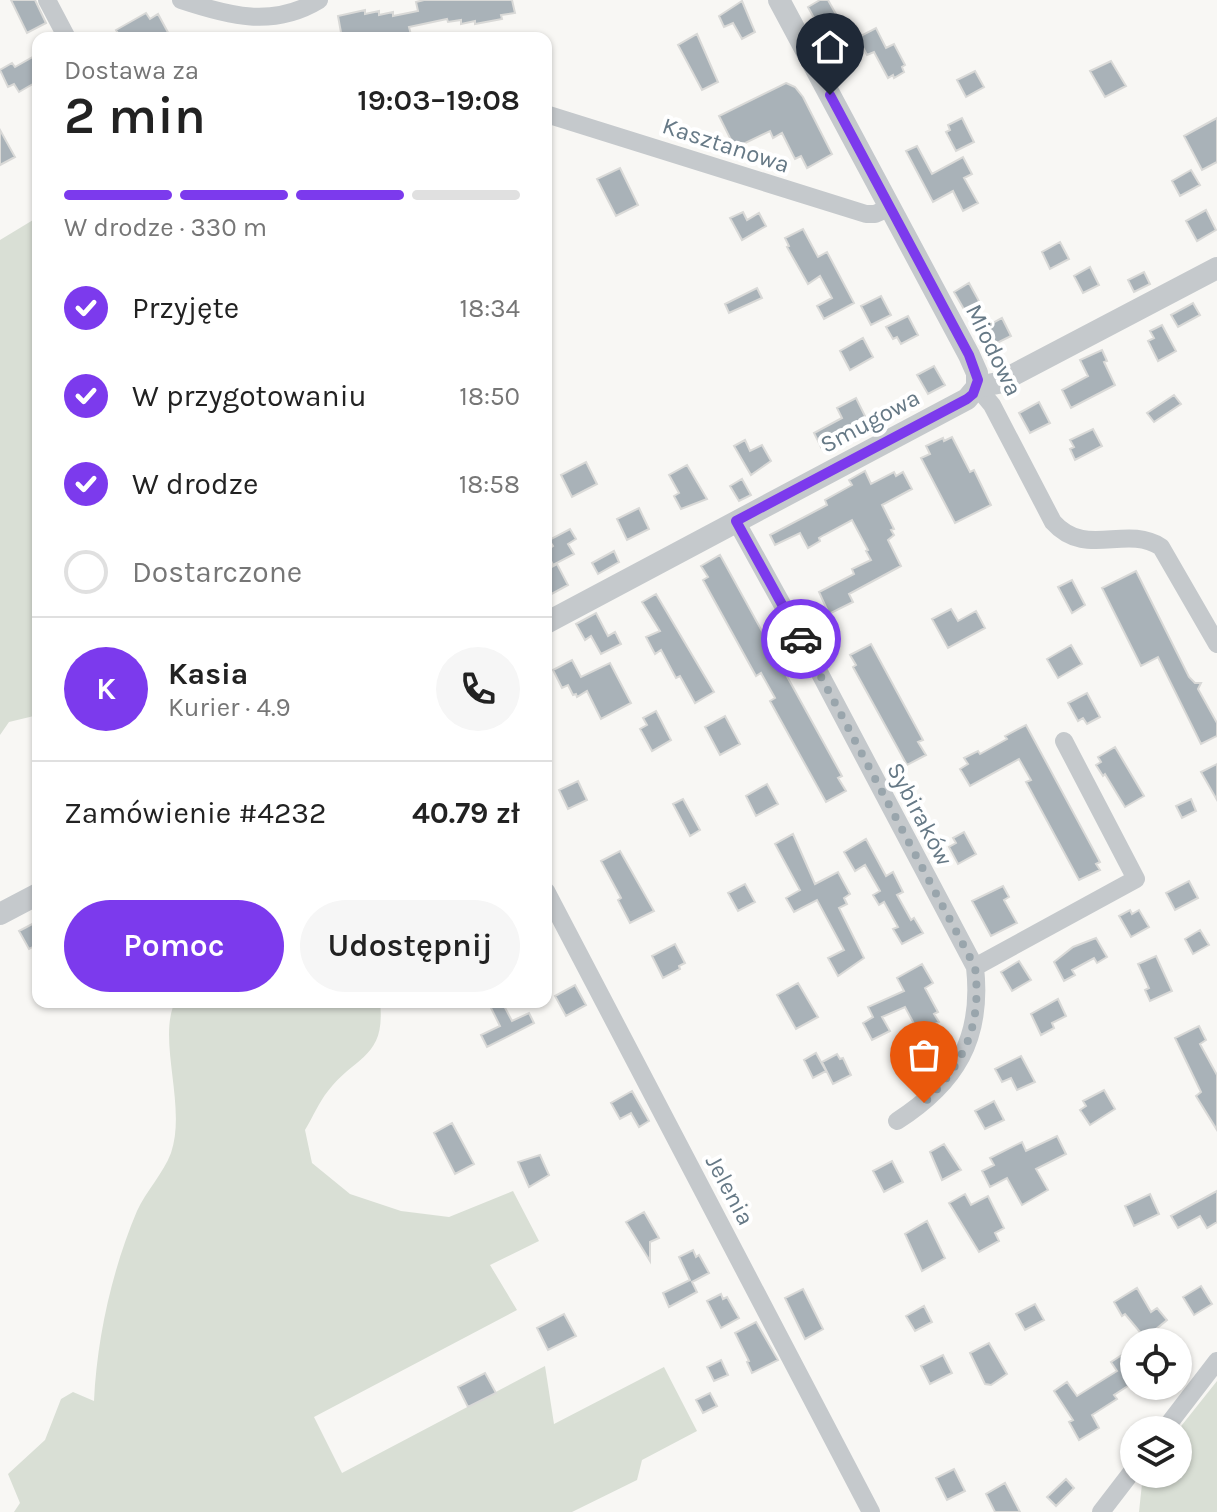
<!DOCTYPE html>
<html lang="pl">
<meta charset="utf-8">
<style>
body{margin:0;font-family:Karla,sans-serif;background:#f6f6f6;color:#222;height:100vh;display:flex;flex-direction:column;font-size:30px;white-space:nowrap}
*{box-sizing:border-box;margin:0}
p{font-size:26px;color:#767676}
.icon{flex:none;width:44px;height:44px;fill:none;stroke:currentColor;stroke-width:2;stroke-linecap:round;stroke-linejoin:round}
.map{position:relative;flex:1;overflow:hidden}
.panel{position:absolute;left:32px;top:32px;width:520px;height:976px;display:flex;flex-direction:column;background:#fff;border-radius:16px;box-shadow:0 2px 6px #0004}
.panel>*{flex:none}
.controls{position:absolute;left:1120px;top:1328px;display:grid;gap:16px}
.controls a{display:grid;place-items:center;width:72px;height:72px;border-radius:50%;background:#fff;box-shadow:0 2px 6px #0004;font-size:40px}
.pin{position:absolute;display:grid;place-items:center;width:68px;height:68px;color:#fff;margin:-82px -34px;border-radius:50% 50% 50% 0;rotate:-45deg;box-shadow:0 0 8px #0007}
.pin .icon{rotate:45deg}
.courier{position:absolute;display:grid;place-items:center;width:80px;height:80px;margin:-40px;border:6px solid #7c3aed;border-radius:50%;background:#fff;color:#222;box-shadow:0 2px 10px #0007}
.headline em{font-style:normal;font-weight:600}
.headline div{display:flex;flex-direction:column-reverse}
.headline{display:flex;align-items:center;justify-content:space-between;height:136px;padding:0 32px}
h1{font-size:52px;font-weight:600;line-height:60px}
.bar{display:grid;grid-template-columns:repeat(4,1fr);gap:12px 8px;align-content:center;height:96px;padding:0 32px}
.bar i{height:10px;border-radius:6px;background:#e0e0e0}
.bar .current{background:#7c3aed}
.bar p{grid-column:span 4}
.line{display:flex;align-items:center;gap:20px;padding:0 32px;border-top:2px solid #e0e0e0}
.line div{flex:1}
.round{display:grid;place-items:center;flex:none;width:84px;height:84px;border-radius:42px;background:#f6f6f6}
ol{padding:0 32px;list-style:none}
li{display:flex;align-items:center;gap:24px;height:88px}
li p{margin-inline-start:auto}
li .icon{padding:8px;border-radius:50%;background:#7c3aed;color:#fff;stroke-width:4}
li:last-child{color:#767676}
li i{width:44px;height:44px;border:4px solid #e0e0e0;border-radius:50%}
.button{display:flex;gap:16px;margin-top:auto;padding:16px 32px}
.button a{flex:1;height:92px;border-radius:48px;background:#7c3aed;color:#fff;font-size:32px;font-weight:600;line-height:92px;text-align:center}
.button a+a{background:#f6f6f6;color:#222}
.map>svg:first-child{display:block}
</style>
<div class="map">
<svg width="1217" height="1512" viewBox="0 0 1217 1512">
<rect width="100%" height="100%" fill="#f8f7f4"/>
<path fill="#d9dfd5" d="M38,217V715L9,722L0,735V240Z
M175,1002H380C386,1058 356,1055 328,1091C319,1102 313,1117 305,1130L312,1163L350,1194L401,1211L449,1217L513,1191L539,1241L490,1265L517,1310L314,1417L342,1473L545,1366L554,1424L664,1367L697,1431L642,1460L637,1480L572,1512H14L20,1503L8,1474L45,1440L61,1399L73,1392L94,1401C97,1338 112,1270 137,1211C146,1191 163,1174 171,1153C187,1106 157,1040 175,1002Z
M1217,1381V1512H1139L1143,1474H1178V1430Z"/>
<path fill="#a9b2b8" stroke="#d9d9d7" stroke-width="2" d="M11,0H35L46,23L27,33Z
M424,0H512L515,13L501,15L502,19L475,24V21L461,24V20L448,22L447,19L409,27L411,35L397,38V34L370,37L369,34L342,38L338,16L365,10V14L379,11V15L393,12V16L418,11L416,2Z
M820,0H828L846,32L856,26L861,36L876,28L886,48L894,44L905,65L902,67L904,72L894,78L893,75L888,78L874,52L867,55L858,38L836,51L822,25L819,27L808,7Z
M742,1L755,32L742,39L733,23L724,27L719,16Z
M146,13L150,19L158,14L171,38H121L116,30Z
M697,34L718,82L702,90L678,45Z
M38,54V81L19,92L14,84L8,87L0,70L12,63L15,67Z
M1111,61L1126,86L1105,97L1090,71Z
M975,71L984,87L966,97L957,80Z
M786,83L795,87L803,97L832,154L807,168L801,156L795,159L782,133L773,138L770,131L735,148L719,116Z
M962,118L974,142L956,151L946,132L950,130L948,125Z
M1217,118V162L1202,170L1184,136Z
M0,130L15,157L0,165Z
M917,146L932,174L963,157L972,174L964,178L978,203L963,211L953,191L933,202L906,151Z
M620,168L638,205L616,216L597,179Z
M1191,170L1200,185L1180,196L1172,181Z
M1206,210L1216,230L1197,241L1186,221Z
M743,212L747,220L759,213L766,226L742,240L730,218Z
M803,229L818,257L827,252L854,303L824,319L817,306L832,298L820,276L808,284L787,247L789,246L785,238Z
M1060,242L1069,259L1050,269L1042,252Z
M1090,267L1099,285L1083,293L1074,276Z
M1144,272L1150,284L1134,292L1128,280Z
M969,283L980,303L965,311L954,292Z
M757,288L762,298L729,313L725,304Z
M881,296L891,315L871,325L861,306Z
M1193,303L1200,315L1178,327L1171,315Z
M908,316L918,335L901,344L897,337L893,339L886,327Z
M1002,318L1011,336L993,345L984,328Z
M1162,325L1176,351L1158,361L1148,341L1154,338L1150,331Z
M863,338L873,357L850,370L840,351Z
M1102,350L1107,361L1104,362L1115,385L1071,408L1062,390L1088,376L1080,360Z
M934,366L945,385L928,394L917,375Z
M1174,395L1181,404L1154,422L1147,413Z
M856,398L867,420L841,434L844,440L823,451L814,433L842,418L837,408Z
M1039,402L1050,423L1030,433L1019,413Z
M1093,429L1102,446L1075,460L1070,449L1074,447L1070,440Z
M952,437L970,472L974,470L991,505L955,523L921,458L930,454L926,446L943,438L944,441Z
M745,440L750,451L762,445L771,461L751,475L734,446Z
M586,462L597,484L572,497L561,475Z
M687,465L707,499L681,509L674,496L679,493L669,475Z
M865,471L871,484L894,472L896,476L903,472L912,489L882,505L894,529L891,530L894,535L888,540L901,566L849,594L853,602L829,614L819,592L854,574L852,569L871,560L866,551L868,550L852,520L824,535L819,538L820,541L808,548L800,533L775,545L770,535L827,505L825,500L852,485L849,480Z
M742,479L751,495L739,501L730,486Z
M639,508L649,529L627,540L617,519Z
M570,529L576,539L568,544L574,554L553,565L546,551L553,546L549,540Z
M614,551L619,562L598,574L592,563Z
M720,555L842,776L838,778L846,791L826,802L770,701L775,698L761,673L756,676L703,580L708,577L701,566Z
M557,564L568,585L546,597V570Z
M1136,571L1189,677L1195,683H1201L1198,689L1217,723V736L1201,744L1158,657L1141,666L1102,588Z
M1072,580L1085,605L1072,613L1058,587Z
M656,594L714,692L695,703L680,676L676,678L661,650L655,654L646,637L660,631L642,602Z
M951,609L958,621L976,611L985,628L948,648L932,619Z
M596,613L608,636L615,632L621,644L601,654L591,636L585,640L576,624Z
M871,644L923,740L918,742L926,755L907,765L853,667L856,665L850,655Z
M1071,645L1082,664L1058,678L1047,659Z
M572,660L581,677L610,663L631,703L601,719L587,691L577,697L576,694L573,695L568,685L562,688L553,670Z
M1087,693L1100,717L1087,724L1083,718L1078,721L1068,703Z
M656,711L671,740L652,751L640,729L647,725L643,718Z
M725,716L740,744L720,755L705,727Z
M1026,725L1100,862L1096,864L1100,870L1079,880L1026,782L1031,780L1019,759L970,786L960,769L968,764L964,758L978,751L980,754L1007,739L1005,736Z
M1115,747L1144,796L1125,807L1105,774L1103,776L1096,765L1101,762L1098,757Z
M1217,764V800L1201,772Z
M578,781L587,800L568,809L559,790Z
M767,784L778,804L756,816L746,796Z
M683,799L700,830L690,836L673,804Z
M1191,799L1196,811L1182,818L1176,806Z
M964,832L976,854L958,864L949,847L956,843L953,838Z
M793,834L815,884L838,872L850,894L844,898L847,904L839,908L864,958L838,976L828,958L844,950L817,900L794,912L786,898L800,890L775,844Z
M866,839L886,876L893,872L903,892L897,895L911,920L914,918L923,933L902,944L893,929L898,927L884,902L879,905L873,895L880,891L865,865L855,871L844,852Z
M620,851L654,911L630,923L618,900L621,898L601,861Z
M1189,881L1198,898L1175,910L1166,893Z
M745,884L755,902L738,911L728,893Z
M1003,886L1009,897L1004,900L1017,923L991,936L972,901Z
M1130,910L1132,914L1139,910L1149,927L1131,937L1119,916Z
M38,921V944L29,949L19,931Z
M1200,930L1209,945L1193,954L1185,939Z
M1096,938L1107,957L1097,963L1094,958L1072,970L1075,975L1064,981L1054,962L1073,947Z
M675,944L685,963L679,966L680,969L663,978L652,956Z
M1156,956L1172,991L1150,1001L1145,990L1149,988L1138,964Z
M1019,961L1031,980L1012,991L1001,972Z
M922,964L933,983L925,988L938,1012L934,1014L939,1022L919,1033L905,1007L882,1017L890,1031L872,1040L863,1023L873,1017L868,1007L904,991L897,978Z
M798,983L818,1017L796,1029L777,995Z
M575,985L586,1005L566,1016L555,996Z
M1058,999L1066,1016L1052,1023L1054,1028L1041,1035L1031,1014Z
M488,1002H502L512,1021L529,1013L534,1023L487,1047L481,1035L500,1026Z
M1199,1026L1206,1040L1200,1044L1217,1075V1130L1196,1096L1201,1092L1175,1038Z
M929,1042L940,1063L930,1068L919,1047Z
M816,1053L826,1071L813,1078L804,1060Z
M837,1054L840,1059L843,1058L851,1075L833,1084L822,1062Z
M1021,1056L1035,1082L1017,1090L1011,1078L1002,1082L995,1069Z
M1104,1090L1115,1109L1090,1125L1080,1110L1086,1106L1083,1101Z
M632,1091L649,1121L639,1127L631,1113L620,1119L611,1103Z
M994,1101L1004,1120L985,1129L975,1111Z
M452,1123L474,1164L455,1174L434,1133Z
M1057,1136L1066,1154L1036,1169L1048,1190L1022,1205L1007,1178L990,1187L982,1171L994,1165L990,1158L1022,1142L1026,1151Z
M944,1144L961,1170L942,1180L930,1152Z
M540,1155L549,1175L529,1187L518,1162Z
M892,1161L903,1182L884,1192L873,1171Z
M1217,1191V1222L1207,1228L1200,1216L1178,1228L1171,1216Z
M965,1194L971,1205L988,1196L1004,1228L995,1233L999,1241L979,1252L949,1203Z
M1150,1194L1159,1214L1134,1226L1125,1206Z
M644,1212L659,1238L650,1242V1261L626,1222Z
M927,1221L945,1258L922,1271L905,1234Z
M693,1250L696,1257L699,1255L709,1273L692,1282L697,1292L669,1307L663,1293L690,1280L679,1257Z
M1201,1286L1212,1304L1194,1315L1183,1297Z
M1137,1288L1151,1312L1157,1308L1167,1320L1145,1338L1125,1314L1122,1316L1114,1302Z
M803,1289L823,1329L805,1339L785,1298Z
M721,1294L723,1299L727,1297L739,1318L721,1328L707,1301Z
M1035,1304L1044,1320L1025,1330L1016,1314Z
M924,1306L932,1322L915,1331L906,1316Z
M564,1314L576,1336L548,1350L537,1328Z
M756,1322L778,1360L752,1373L747,1362L749,1361L735,1333Z
M989,1343L1007,1374L991,1385L985,1384L970,1353Z
M1125,1353L1134,1368V1382L1114,1395L1117,1399L1092,1415L1099,1428L1079,1440L1069,1422L1073,1420L1054,1391L1067,1382L1077,1396L1117,1371L1111,1362Z
M943,1355L952,1373L930,1384L921,1366Z
M721,1360L728,1375L714,1381L707,1367Z
M485,1373L496,1393L468,1407L458,1387Z
M710,1393L717,1406L703,1413L696,1400Z
M954,1469L965,1491L947,1500L936,1478Z
M1066,1479L1074,1488L1056,1506L1047,1497Z
M1005,1483L1020,1512H995L986,1494Z"/>
<g fill="none" stroke-linecap="round" stroke-linejoin="round">
<path stroke="#c5c9cc" stroke-width="18" d="M47,0L67,38
M181,0C229,16 273,28 319,0
M546,114L866,214H875L891,207
M977,387L992,405L1053,522C1086,559 1125,524 1161,547L1217,644
M736,521L808,651L975,967C983,1039 956,1083 897,1121
M546,891L871,1512
M975,967L1136,879L1064,741
M1164,1430L1217,1361
M1101,1512L1134,1469"/>
<path stroke="#c5c9cc" stroke-width="22" d="M779,0L969,355L977,373V387
M546,623L967,399L977,387L998,383L1217,268
M0,914L38,894"/>
</g>
<g fill="none" stroke-linecap="round" stroke-linejoin="round">
<path stroke="#99a5ac" stroke-width="8" stroke-dasharray="0 14.4" d="M801,639L975,967C982,1026 965,1062 924,1103"/>
<path stroke="#7c3aed" stroke-width="10" d="M801,639L736,521L967,399L973,394L978,380L969,355L830,95"/>
</g>
<g text-anchor="middle" dominant-baseline="central" stroke-width="8" stroke-linejoin="round" paint-order="stroke">
<g font-size="24" fill="#667986" stroke="#fff">
<text transform="translate(726 145) rotate(18)">Kasztanowa</text>
<text transform="translate(994 350) rotate(64)">Miodowa</text>
<text transform="translate(870 421) rotate(-28)">Smugowa</text>
<text transform="translate(920 814) rotate(62)">Sybiraków</text>
<text transform="translate(730 1190) rotate(62)">Jelenia</text>
</g>
</g>
</svg>
<div class="controls">
<a><svg class="icon" aria-label="locate" viewBox="0 0 24 24"><circle cx="12" cy="12" r="6"/><path d="M12 2v4M12 18v4M2 12h4M18 12h4"/></svg></a>
<a><svg class="icon" aria-label="layers" viewBox="0 0 24 24"><path d="M12 4l9 5-9 5-9-5zM3 14l9 5 9-5"/></svg></a>
</div>
<div class="pin" style="left:924px;top:1103px;background:#ea580c"><svg class="icon" aria-label="bag" viewBox="0 0 24 24"><path d="M5 8h14l-1 12H6zM9 8a3 3 0 0 1 6 0"/></svg></div>
<div class="pin" style="left:830px;top:95px;background:#1f2937"><svg class="icon" aria-label="home" viewBox="0 0 24 24"><path d="M3 11l9-7 9 7M6 9v11h12V9"/></svg></div>
<div class="courier" style="left:801px;top:639px"><svg class="icon" aria-label="car" viewBox="0 0 24 24"><path d="M5 17H2v-5l4-1 3-4h7l3 4 3 1v5h-3M9 17h6M6 11h13"/><circle cx="7" cy="17" r="2"/><circle cx="17" cy="17" r="2"/></svg></div>
<section class="panel">
<div class="headline"><div><h1>2 min</h1><p>Dostawa za</p></div><em>19:03–19:08</em></div>
<div class="bar"><i class="current"></i><i class="current"></i><i class="current"></i><i></i><p>W drodze · 330 m</p></div>
<ol>
<li><svg class="icon" aria-label="check" viewBox="0 0 24 24"><path d="M5 12l5 5 9-10"/></svg>Przyjęte<p>18:34</p></li>
<li><svg class="icon" aria-label="check" viewBox="0 0 24 24"><path d="M5 12l5 5 9-10"/></svg>W przygotowaniu<p>18:50</p></li>
<li><svg class="icon" aria-label="check" viewBox="0 0 24 24"><path d="M5 12l5 5 9-10"/></svg>W drodze<p>18:58</p></li>
<li><i></i>Dostarczone</li>
</ol>
<div class="line" style="height:144px"><b class="round" style="background:#7c3aed;color:#fff">K</b><div><b>Kasia</b><p>Kurier · 4.9</p></div><a class="round"><svg class="icon" aria-label="phone" viewBox="0 0 24 24"><path d="M5 4h4l2 5-3 2q2 4 5 5l2-3 5 2v4C11 20 4 13 5 4z"/></svg></a></div>
<div class="line" style="height:104px"><div>Zamówienie #4232</div><b>40.79 zł</b></div>
<div class="button"><a>Pomoc</a><a>Udostępnij</a></div>
</section>
</div>
